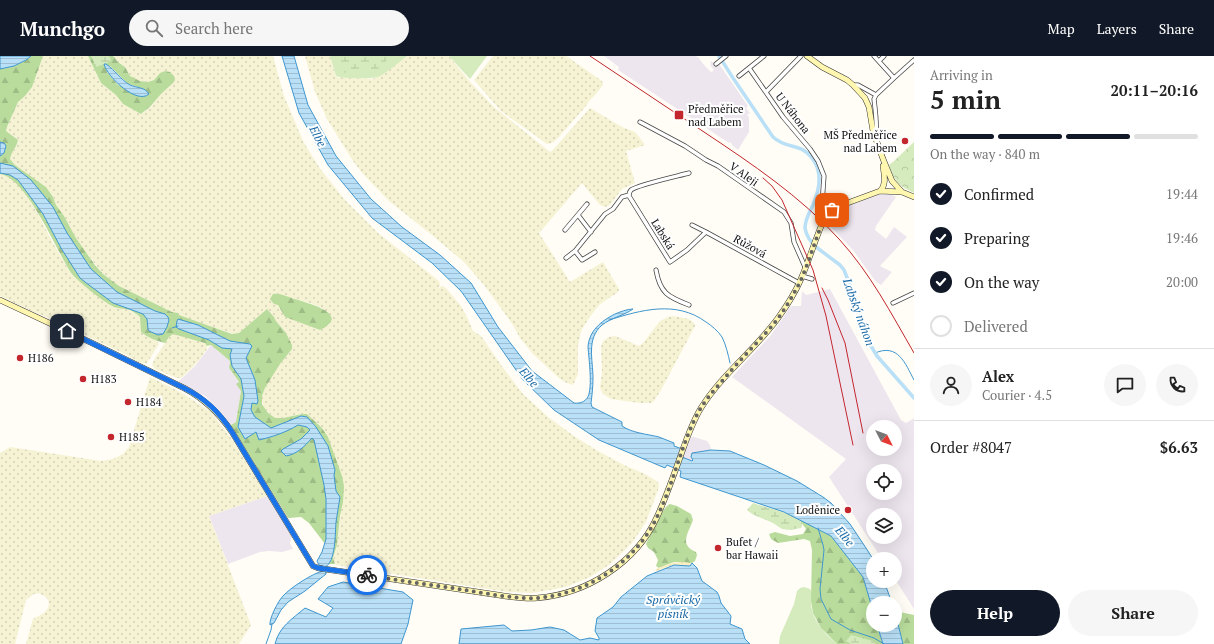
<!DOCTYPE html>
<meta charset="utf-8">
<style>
body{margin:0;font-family:"PT Serif",serif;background:#f6f6f6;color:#222;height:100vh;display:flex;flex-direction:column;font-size:15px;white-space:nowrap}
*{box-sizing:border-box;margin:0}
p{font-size:13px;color:#767676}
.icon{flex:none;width:22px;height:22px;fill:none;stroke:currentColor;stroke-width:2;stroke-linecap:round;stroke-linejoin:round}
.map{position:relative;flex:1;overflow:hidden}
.drawer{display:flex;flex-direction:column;background:#fff;width:300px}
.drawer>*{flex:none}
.needle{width:26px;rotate:132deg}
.buttons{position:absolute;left:866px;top:364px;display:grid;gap:8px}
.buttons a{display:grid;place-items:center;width:36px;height:36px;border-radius:50%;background:#fff;box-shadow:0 4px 16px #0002;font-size:20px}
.pin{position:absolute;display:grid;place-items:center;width:34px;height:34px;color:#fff;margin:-17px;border-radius:8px;box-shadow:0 2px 6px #0006}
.courier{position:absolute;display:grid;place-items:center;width:40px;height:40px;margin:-20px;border:3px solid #1a73e8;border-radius:50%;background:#fff;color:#222;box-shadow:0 1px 5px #0007}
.headline em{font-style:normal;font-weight:600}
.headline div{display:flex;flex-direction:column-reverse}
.headline{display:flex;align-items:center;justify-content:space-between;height:68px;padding:0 16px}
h1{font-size:26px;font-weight:600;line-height:30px}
.bar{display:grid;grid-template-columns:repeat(4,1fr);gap:6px 4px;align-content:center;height:48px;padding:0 16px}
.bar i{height:5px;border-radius:3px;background:#e0e0e0}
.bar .current{background:#111827}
.bar p{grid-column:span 4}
.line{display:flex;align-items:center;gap:10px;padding:0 16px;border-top:1px solid #e0e0e0}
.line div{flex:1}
.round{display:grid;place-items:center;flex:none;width:42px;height:42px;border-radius:21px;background:#f6f6f6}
ol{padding:0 16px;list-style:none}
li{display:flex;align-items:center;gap:12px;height:44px}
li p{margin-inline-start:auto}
li .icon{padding:4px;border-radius:50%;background:#111827;color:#fff;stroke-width:4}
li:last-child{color:#767676}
li i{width:22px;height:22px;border:2px solid #e0e0e0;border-radius:50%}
.primary-button{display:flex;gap:8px;margin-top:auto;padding:8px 16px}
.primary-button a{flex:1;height:46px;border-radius:24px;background:#111827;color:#fff;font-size:16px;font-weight:600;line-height:46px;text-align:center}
.primary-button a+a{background:#f6f6f6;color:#222}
header{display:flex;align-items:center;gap:24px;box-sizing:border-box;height:56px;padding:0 20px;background:#111827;color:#fff}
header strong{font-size:19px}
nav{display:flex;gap:22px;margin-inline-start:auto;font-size:14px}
.search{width:280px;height:36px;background:#f6f6f6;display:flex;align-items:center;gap:10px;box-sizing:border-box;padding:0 14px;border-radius:22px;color:#767676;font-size:15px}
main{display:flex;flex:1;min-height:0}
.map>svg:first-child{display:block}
</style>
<header>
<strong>Munchgo</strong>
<div class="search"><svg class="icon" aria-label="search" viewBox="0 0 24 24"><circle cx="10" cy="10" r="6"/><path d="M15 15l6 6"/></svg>Search here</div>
<nav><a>Map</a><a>Layers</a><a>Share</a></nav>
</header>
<main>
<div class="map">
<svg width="914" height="588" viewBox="0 0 914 588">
<defs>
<pattern id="farmland-dots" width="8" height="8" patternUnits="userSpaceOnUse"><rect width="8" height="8" fill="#f6f3d4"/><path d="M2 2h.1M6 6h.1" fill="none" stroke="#d2cfb5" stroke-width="1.8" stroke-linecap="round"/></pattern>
<pattern id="forest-firs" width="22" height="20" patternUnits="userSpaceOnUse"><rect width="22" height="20" fill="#b9dc9c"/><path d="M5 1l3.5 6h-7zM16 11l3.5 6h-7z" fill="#9ebc85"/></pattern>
<pattern id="wetland-marsh" width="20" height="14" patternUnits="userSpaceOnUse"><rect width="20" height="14" fill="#d5ebbd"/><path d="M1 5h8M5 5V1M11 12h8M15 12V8" fill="none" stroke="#b6c8a1"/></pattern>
<pattern id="sand-dots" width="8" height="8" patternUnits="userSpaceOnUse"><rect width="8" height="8" fill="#fbeec1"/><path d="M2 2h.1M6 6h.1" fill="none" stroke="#d6cba5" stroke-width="1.8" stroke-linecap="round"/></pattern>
<pattern id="park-crowns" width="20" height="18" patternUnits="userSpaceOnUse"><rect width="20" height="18" fill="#d5ebbd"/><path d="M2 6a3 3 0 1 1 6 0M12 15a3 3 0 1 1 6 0" fill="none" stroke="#b6c8a1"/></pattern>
<pattern id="water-rules" width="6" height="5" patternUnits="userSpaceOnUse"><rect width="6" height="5" fill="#b9e0f7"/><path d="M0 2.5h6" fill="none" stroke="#9ebfd3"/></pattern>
</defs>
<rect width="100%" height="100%" fill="#fffdf5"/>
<path fill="#eee6ef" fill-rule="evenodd" d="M604,0H696L697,1H698L704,9L711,16L714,14L710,9L711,8L710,6L711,5L714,7L717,5L748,50L746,52L750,57L747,59L749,61V76L738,94L732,89V88L730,86L729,87L618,14L619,11Z
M890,138L896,141L876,170L875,174L886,183L894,171L907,181L880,210L892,216L881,229L876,226L853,194L826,166L828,160L834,155L879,139Z
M830,233L901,364L906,367L914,362V553L895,523V503H882L829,421L846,403L732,321L771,279L791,250H801L802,235L806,239ZM873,371H895V393H873ZM873,415H895V437H873ZM873,459H895V481H873Z
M211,289L230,305L229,312L239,327L241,335L236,366L231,369L223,358L205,340L178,326L195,310Z
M691,381H694L707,385L710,389L711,394L695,397L691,401L693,404L692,405L682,401L689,383Z
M267,440L292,480L290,487L293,493L282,496L269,495L260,496L228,508L209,460Z"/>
<path fill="url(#farmland-dots)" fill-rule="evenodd" d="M43,0H88L101,27L116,39L123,48L141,58L151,51L161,38L173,27L160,17L154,24L148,26L140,25L135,23L130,20L125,11L118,6L113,0H273L284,40L303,85L319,111L344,143L378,177L439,225L440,229L438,232L442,230L446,232L461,250L467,261L473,275L481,280L501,309L522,337L548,361L574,380L596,394L624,409L645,418L658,426L659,430L658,434L646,466L632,487L609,509L590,521L566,531L532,537L509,536L488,533L336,509L333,504L337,489L340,466L342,420L334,401L332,392L324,374L307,358H302L283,362H275L268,357L264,351L262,345V340L265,332L280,308L292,293L286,277L276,265L274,261L267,253L259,261L239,277L233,278L178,259L176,257L172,256L119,230L103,218L85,195L76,182L64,160L56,149L53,141L44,129L37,125L15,109L10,103V100L18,87V84L6,75L7,71L18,46L25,40L32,31ZM278,238L313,248L324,253L330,268L320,274L285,261L278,249Z
M305,0H330L336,21L372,23L379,20L407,0H449L471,27L494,51L550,96L553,94L590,52L622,71L635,76L640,82L645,89L626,95L635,127L622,133L610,149L605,151L600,149L582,127L539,177L570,226L603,206L619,233L618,236L599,249L589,262L581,275L578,290V318L573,329L567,327L560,323L533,298L520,282L513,269L484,229L464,206L432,179L389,145L363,118L353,105L327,63L315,36Z
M493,0H566L602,25L603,29L596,38L589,45L586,50L558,82L552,87L547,88L501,55L474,24Z
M1,117L11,122L17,127L27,140L39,160L53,187L72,219L86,231L111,250L129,254L140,261L143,278L156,284L159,288L149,304L146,308L139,306L127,299L68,271L64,268L34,256L0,240V118Z
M673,260L689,263L695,268V270L661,334L654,345L651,347H640L611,343L603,338L600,332L602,316L601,291L603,285L609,281L615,280L639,290L643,287L660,265L668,261Z
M171,278H174L194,283L205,287L207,290V293L200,303L190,314L181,322H177L160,315L155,313L152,309L155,302Z
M150,321L182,337L211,356L231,382L267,440L209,460L251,569L239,588H26L33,563L44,557L48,552L49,546L46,541L39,537L34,538L26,544L15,588H0V397L10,391L101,405L113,403L123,398L129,391Z"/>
<path fill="#d5ebbd" d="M330,0H407C398,7 388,16 378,21C371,23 343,23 336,20Z
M449,0H487L470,23Z
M804,531L810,533C813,538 811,543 811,549C813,565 825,578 837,588H779L780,580L794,548L797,535L800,532Z"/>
<path fill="url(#forest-firs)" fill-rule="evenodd" d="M31,0H43L32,31L25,40L18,46L7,71L6,75L18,84C17,91 11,96 10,103L15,109L46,131L53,141L56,149L64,160L76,182L95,209L103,218L119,230L172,256L178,257L179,259L232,278L239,277L267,253L274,261L276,265L286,277L292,289V293L280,308L265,332L262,340V348L268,357L275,362H283L302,358H307L322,372L328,381L342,420L344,430L343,446L340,460L337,489L333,502L335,508H321L325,488L309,467L301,461L288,462L231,369L236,366L241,335L236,328L239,326L229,312L230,305L211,289L207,290L205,287L173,278L169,281L165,287C157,285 148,282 141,276L140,261C137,258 133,256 130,254C124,252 117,253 112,250C104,246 76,224 71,217C57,195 26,121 0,118V100L4,97L6,90L4,87L0,86V13L14,10L26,4Z
M88,0H113L118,6L125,11L130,20L140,25L148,26L154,24L160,17L165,15L170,16L174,20L175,24L173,27L161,38L150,51L142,57L141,58L123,48L116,39L101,27ZM110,10L128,28L144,33L118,29L107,16Z
M273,238C281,237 287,241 295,243C307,247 353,258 320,274L285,261L278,249L274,248L270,243Z
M670,448L677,450L691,458L693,464C689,476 678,489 696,496L697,499L695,505L692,507L674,506L659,512L656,510L658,504L654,496L648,492L646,488C651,478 661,452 670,448Z
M798,462L831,480L863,521L873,555V569H877L883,588H837L821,572L813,557L811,545L812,494L810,485L804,483L778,487L771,483L769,478L775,476L790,480L803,478L806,473Z
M895,555L914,559V588H903Z"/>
<path fill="url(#wetland-marsh)" d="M91,0H109L111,4L107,7L96,11Z
M337,0H391L377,14L341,17Z
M753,447C764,451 791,457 800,464C803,467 802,467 802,470L801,472L790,474L782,473L773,467L752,458L747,454Z
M851,579L873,585L876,588H851L846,585Z"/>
<path fill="url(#sand-dots)" d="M682,506L691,507L690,510L673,509L656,515V513L672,507Z"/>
<path fill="url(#park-crowns)" d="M914,86V137C898,129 895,126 889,109L894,105Z"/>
<path fill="url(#water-rules)" stroke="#3f96cf" d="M0,0H31L26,4L14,10L0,13Z
M282,0H294L308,49L336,100L371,143L402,171L440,199L471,227L498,271L532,315L574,347C581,348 587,345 589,338C592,326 589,304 588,291C589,275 601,265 615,258C620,256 627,253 633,253C625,259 611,262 602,269C586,283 593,304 593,322C593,331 592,339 591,347L592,351L622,366V370C632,377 647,378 659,381C664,383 669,385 674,387V390L685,394L682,401L692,405L693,404L691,401L692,397L711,394L730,395L764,409L797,425L823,441L831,447L850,468L866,492L873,503V525H884L892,547H873V555L863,521L831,480L784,456L680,421L681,415L667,409L665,412L599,384L554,354L523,324L461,235L432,207L372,162L328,109L299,57Z
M104,8H106C115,14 121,24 130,29C137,32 145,31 149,38C137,49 107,21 104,8Z
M0,86L4,87L6,90L4,97L0,100Z
M0,107L13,110L31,124L53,151L67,177L91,213L117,236L155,255L165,258L168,261L169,264L167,271L163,278L158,279L149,275L148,273L147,263L143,258L113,247L85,226L80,222L61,192L43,158L18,124L10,119L0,117Z
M178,263L198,269L230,285L250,288L252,290L246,302L255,324L258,345L257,348L252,347L251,354L255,361L271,372L301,360L307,361L316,371L328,390L335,414L334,419L336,435L340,441C339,449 337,458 336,466C335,477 336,506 325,511L319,509L317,505L322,496L326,483V443L324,429L314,384L312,382C304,391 297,398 286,400L281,395L283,393L301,383L310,374L307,371L298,369C287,376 272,381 259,384L256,376L245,383L238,371L244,340L241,323L232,310L230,299L232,293L222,292L209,284L179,273L176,271L177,265Z
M692,507L697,512L702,525L717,536L719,540L721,547L731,560L730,568L742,573L745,583L750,588H459L461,573L504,569L512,575L531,574L550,571L564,574L580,584L590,582L599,584V582L595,575L597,562L613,551L621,541L647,520L674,509L690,510Z
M323,515L326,516V518L305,535L288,546L281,554L274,567L270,569C269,563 278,545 283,540C290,532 313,517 323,515Z
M343,526L403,536L413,544L408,568L401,588H275C279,571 292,563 305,552L326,561L333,552L318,543L328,531Z
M895,556L903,588H883L877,569H895Z"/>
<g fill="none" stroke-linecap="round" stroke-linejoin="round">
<path stroke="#3f96cf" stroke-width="1" d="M609,264C641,254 676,244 706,266C712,270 718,275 722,281C726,289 728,298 730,307
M172,272L178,270
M875,297C898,287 905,307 914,324
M818,472L823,489L824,494L820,533L821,543L831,563L850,574L874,582L884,588
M266,588L271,574L272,568"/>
<path stroke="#b9e0f7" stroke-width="3.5" d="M719,0L733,22L773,81C787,94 800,86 812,102C823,116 819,135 813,149C809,157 805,164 805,172C806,179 811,187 816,191L840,209L844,214L854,239L871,290L877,300L914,342"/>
<defs>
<path id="street" d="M874,0L894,22L914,4
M879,5L884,0
M716,8L726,0
M749,12L783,61L810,93L818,105L824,120L822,148L826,159
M739,20L764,0
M853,29H858L876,39L894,22
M766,36L801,0
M640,66L685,90L706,104L718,110L784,156L791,167L794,186L805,211
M875,83C878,77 875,51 874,43L876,39
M689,117C678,120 637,129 631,134C629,136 629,138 629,140L670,206L687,194L706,176
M578,159L591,176
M692,169L706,176L799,227
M565,174L587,148
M575,195L582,204L595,196
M566,202L575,195L605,158L613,153L622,141L629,139
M656,214C660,237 668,241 689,249
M802,220L812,223
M893,247L914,237"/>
<path id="secondary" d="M807,0L822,11L847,24L853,29L865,42L869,51L873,75L883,103L892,125L902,136
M880,135C887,128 884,119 883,110
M0,244L92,287L184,332C205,343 219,357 232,376L313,510L318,512L498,539C511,541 524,543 537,542C587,538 636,507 657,461C667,439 675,416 683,393C688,379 693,365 701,352C722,318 755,294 778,262C786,251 795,237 801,223C810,202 816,180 826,159L834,152L880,135L902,136L914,141"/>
</defs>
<use href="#street" stroke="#444" stroke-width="5"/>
<use href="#secondary" stroke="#333" stroke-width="6"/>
<use href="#street" stroke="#fff" stroke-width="3.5"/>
<use href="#secondary" stroke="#fff6b0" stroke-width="5"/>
<path stroke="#c4262e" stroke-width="1" d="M590,0C628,25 666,51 704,76C752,108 800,140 839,183C870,217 891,257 914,297
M763,122L772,130L782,144L813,214L826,260L853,389
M822,232L828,244L845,287L863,377"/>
</g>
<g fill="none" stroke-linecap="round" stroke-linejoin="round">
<path stroke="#646461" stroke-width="4" stroke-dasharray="0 7.2" d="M367,519C400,525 433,529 465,534C489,538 514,543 537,542C587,538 635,507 657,461C674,427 681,388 699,355C707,341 719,329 729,317C743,301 758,286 772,270C783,257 792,241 800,226C809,206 815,185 823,165L826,159L832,154"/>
<path stroke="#1a73e8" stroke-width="5" d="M67,275L184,332C206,343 219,356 232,376L313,510L318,512L367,519"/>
</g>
<g fill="#c4262e" stroke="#fff" stroke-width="1.5">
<rect x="674" y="54" width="10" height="10" rx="2"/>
<circle cx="905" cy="85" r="4"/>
<circle cx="20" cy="302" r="4"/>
<circle cx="83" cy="323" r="4"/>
<circle cx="128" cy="346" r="4"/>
<circle cx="111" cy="381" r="4"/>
<circle cx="848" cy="454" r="4"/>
<circle cx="718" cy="492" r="4"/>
</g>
<g text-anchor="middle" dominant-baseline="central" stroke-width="4" stroke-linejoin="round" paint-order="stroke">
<g font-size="11" fill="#111" stroke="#fff" text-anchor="start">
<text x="688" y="53">Předměřice<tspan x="688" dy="13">nad Labem</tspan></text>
<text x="897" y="79" text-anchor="end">MŠ Předměřice<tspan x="897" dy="13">nad Labem</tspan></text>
<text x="28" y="302">H186</text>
<text x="91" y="323">H183</text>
<text x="136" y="346">H184</text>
<text x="119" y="381">H185</text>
<text x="840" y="454" text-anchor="end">Loděnice</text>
<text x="726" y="486">Bufet /<tspan x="726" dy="13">bar Hawaii</tspan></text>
</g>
<g font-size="11" fill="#111" stroke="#fff">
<text transform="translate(793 57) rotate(52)">U Náhona</text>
<text transform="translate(744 118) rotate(35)">V Aleji</text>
<text transform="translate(663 178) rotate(58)">Labská</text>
<text transform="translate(750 190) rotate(29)">Růžová</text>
</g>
<g font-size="12" font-style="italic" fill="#1768a6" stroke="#fff">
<text transform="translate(318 80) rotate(62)">Elbe</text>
<text transform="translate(859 256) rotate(70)">Labský náhon</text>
<text transform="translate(529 321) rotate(49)">Elbe</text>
<text transform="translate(845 480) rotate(50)">Elbe</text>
<text x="673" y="543">Správčický<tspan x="673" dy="14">písník</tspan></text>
</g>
</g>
</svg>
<div class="buttons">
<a><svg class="needle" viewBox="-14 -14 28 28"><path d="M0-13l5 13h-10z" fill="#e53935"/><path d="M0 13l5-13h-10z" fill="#767676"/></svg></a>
<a><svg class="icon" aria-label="locate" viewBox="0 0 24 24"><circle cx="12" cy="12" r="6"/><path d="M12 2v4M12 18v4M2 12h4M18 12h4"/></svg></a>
<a><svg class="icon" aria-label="layers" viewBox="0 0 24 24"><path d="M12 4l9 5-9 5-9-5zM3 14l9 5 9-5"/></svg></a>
<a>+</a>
<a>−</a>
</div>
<div class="pin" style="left:832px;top:154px;background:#ea580c"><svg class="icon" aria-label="bag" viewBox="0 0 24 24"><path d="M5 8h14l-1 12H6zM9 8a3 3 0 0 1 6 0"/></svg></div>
<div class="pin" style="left:67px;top:275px;background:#1f2937"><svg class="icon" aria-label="home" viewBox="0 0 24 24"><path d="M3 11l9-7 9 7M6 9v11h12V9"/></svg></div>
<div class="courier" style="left:367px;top:519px"><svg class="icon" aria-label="bike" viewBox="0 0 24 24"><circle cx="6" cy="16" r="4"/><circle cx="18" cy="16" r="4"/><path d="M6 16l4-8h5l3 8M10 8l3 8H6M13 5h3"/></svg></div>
</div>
<section class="drawer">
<div class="headline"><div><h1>5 min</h1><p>Arriving in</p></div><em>20:11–20:16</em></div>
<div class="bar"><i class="current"></i><i class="current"></i><i class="current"></i><i></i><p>On the way · 840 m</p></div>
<ol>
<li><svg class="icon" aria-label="check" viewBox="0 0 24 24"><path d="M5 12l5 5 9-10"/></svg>Confirmed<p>19:44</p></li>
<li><svg class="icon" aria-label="check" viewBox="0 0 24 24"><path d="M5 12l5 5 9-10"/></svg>Preparing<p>19:46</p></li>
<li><svg class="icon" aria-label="check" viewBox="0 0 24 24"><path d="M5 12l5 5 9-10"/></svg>On the way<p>20:00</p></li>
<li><i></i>Delivered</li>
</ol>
<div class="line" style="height:72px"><a class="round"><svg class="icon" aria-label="person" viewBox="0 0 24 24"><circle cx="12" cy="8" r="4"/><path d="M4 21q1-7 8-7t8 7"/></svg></a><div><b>Alex</b><p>Courier · 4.5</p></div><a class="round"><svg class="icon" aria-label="chat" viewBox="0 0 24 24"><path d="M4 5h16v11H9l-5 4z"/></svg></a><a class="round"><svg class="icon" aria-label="phone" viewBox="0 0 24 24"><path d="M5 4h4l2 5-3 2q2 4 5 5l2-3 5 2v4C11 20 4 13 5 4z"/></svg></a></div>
<div class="line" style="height:52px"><div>Order #8047</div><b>$6.63</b></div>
<div class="primary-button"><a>Help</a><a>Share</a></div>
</section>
</main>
